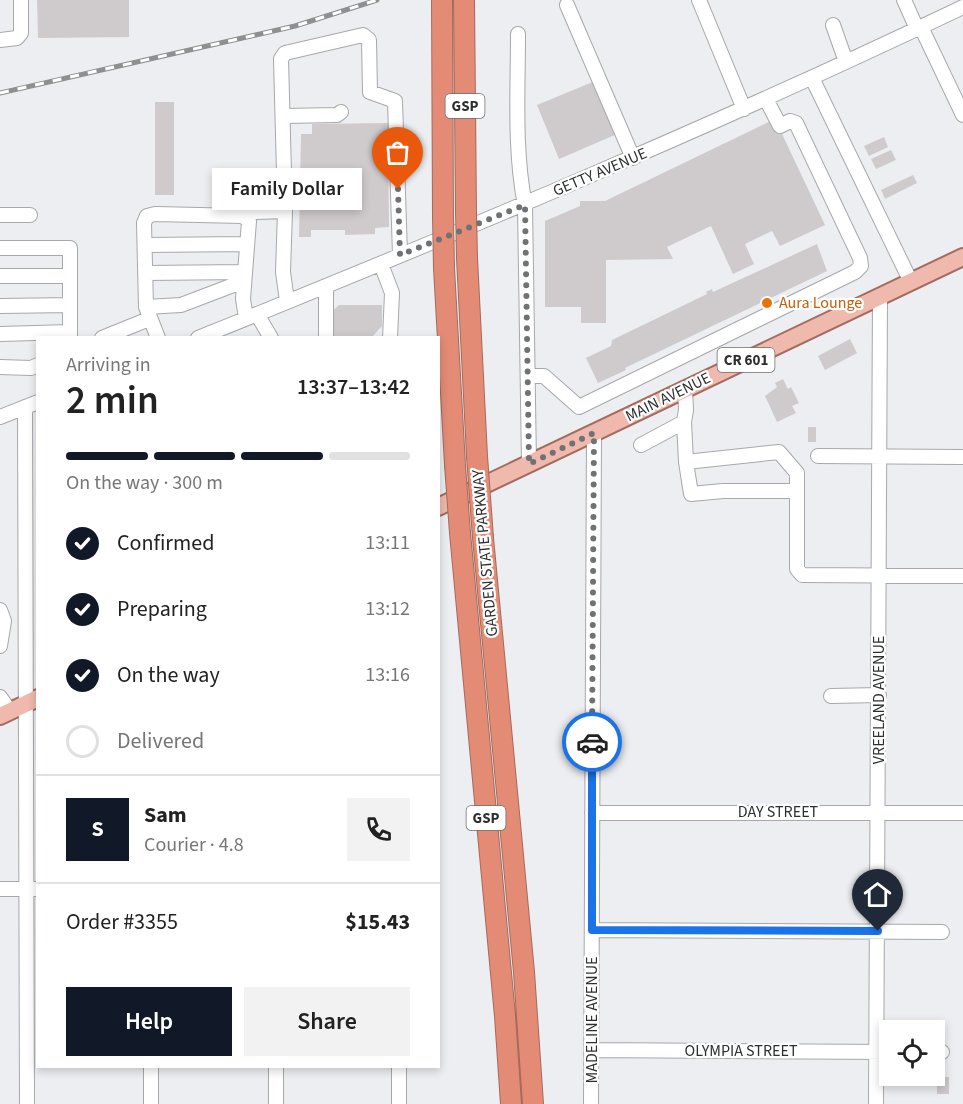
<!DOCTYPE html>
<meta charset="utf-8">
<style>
body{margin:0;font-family:"Source Sans 3",sans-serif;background:#f2f2f2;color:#222;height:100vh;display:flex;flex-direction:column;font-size:22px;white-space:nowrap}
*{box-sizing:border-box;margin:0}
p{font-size:20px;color:#767676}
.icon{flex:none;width:33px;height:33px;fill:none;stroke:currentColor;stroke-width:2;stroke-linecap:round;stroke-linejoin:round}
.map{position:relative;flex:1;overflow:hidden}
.sheet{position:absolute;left:36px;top:336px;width:404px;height:732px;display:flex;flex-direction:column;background:#fff;border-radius:0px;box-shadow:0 3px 9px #0003}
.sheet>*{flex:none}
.tools{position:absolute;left:879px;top:1020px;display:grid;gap:12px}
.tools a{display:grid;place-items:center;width:66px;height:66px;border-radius:0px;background:#fff;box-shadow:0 3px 9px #0003;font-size:30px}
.pin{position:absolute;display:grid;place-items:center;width:51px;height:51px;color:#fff;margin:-62px -26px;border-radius:50% 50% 50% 0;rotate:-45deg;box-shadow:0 0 6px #0007}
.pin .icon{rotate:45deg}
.courier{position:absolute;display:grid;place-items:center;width:60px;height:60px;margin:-30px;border:4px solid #1a73e8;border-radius:50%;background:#fff;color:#222;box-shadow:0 2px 8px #0007}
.bubble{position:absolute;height:42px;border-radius:0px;background:#fff;box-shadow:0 3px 9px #0003;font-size:20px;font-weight:600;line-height:42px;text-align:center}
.head em{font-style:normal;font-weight:600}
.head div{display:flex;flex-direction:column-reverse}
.head{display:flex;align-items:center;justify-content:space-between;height:102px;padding:0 30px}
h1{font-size:39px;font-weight:600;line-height:45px}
.bar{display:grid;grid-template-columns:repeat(4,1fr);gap:9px 6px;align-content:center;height:72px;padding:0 30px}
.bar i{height:8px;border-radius:4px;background:#e0e0e0}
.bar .current{background:#111827}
.bar p{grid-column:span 4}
.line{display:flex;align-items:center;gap:15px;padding:0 30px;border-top:2px solid #e0e0e0}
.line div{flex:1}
.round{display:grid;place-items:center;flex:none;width:63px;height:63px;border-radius:0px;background:#f2f2f2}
ol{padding:0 30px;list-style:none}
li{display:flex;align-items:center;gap:18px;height:66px}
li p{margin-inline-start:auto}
li .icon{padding:6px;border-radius:50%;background:#111827;color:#fff;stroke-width:4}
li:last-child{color:#767676}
li i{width:33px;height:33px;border:3px solid #e0e0e0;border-radius:50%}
.cta{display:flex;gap:12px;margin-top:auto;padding:12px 30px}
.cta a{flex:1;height:69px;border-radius:0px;background:#111827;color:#fff;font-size:24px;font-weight:600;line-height:69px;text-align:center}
.cta a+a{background:#f2f2f2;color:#222}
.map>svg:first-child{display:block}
</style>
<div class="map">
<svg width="963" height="1104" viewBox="0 0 963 1104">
<rect width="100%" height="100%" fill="#eceef1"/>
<path fill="#cfcbcd" d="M37,0H129V37L38,38Z
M595,81L617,134L559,159L537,105Z
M155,102H174V195H155Z
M775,119L825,225L780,246L772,231L745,244L754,264L733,274L711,226L667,247L673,259L606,260V323H581V307H545V221L580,206V201H605Z
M388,123L389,227L375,228V234L345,235V230H311V237H299L301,134H312V124Z
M884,137L888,147L869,156L864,146Z
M891,150L896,160L876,169L871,159Z
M913,175L917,183L885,199L881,190Z
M817,244L827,271L625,368L626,370L598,383L586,358L611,346L612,340L707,294L706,292L712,289L713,292Z
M339,305H382V326L371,338H330V313Z
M850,339L857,353L825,370L818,356Z
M783,379L788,389L791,387L799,403L792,406L796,413L777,422L765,396L777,387L775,383Z
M808,427H816V442H808Z
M937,1077H949V1094H937Z"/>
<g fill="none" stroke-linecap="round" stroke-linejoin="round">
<defs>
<path id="minor" d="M699,0L744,109
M904,0L917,29
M567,5L633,158
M833,25L846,62
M921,27L963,115
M518,34C518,90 514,150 525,205L529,464
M0,40L17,38L21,33V0
M812,78L911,282
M283,116L337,115L341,112
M285,211L283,272L287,301
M0,215H30
M243,216L255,212L285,211L281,59L285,53L363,35L369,40L370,92L395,101L400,255
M145,245L247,244
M0,248H70V276
M381,264L392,293L390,338
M145,273L245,272
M0,276H70V338
M0,306L70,305
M146,307L181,305L244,281
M257,314L271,338
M0,334L70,332
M102,338L149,319
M158,338L146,307L144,223L147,216L155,214L243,216L249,221L243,299L246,318
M198,338C456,234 712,127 963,7
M326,338V286
M0,367L31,368L38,365
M528,376H544L579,407L855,272L861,266L860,258L796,123L790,121L780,126L766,99
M25,407L27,1104
M0,417L38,402
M684,422L686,462
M641,445L684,422L686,410L685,389
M818,456L963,457
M797,491H723L691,494L686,462L779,452L797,473V569L802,575L963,576
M0,610L4,621L0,646
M831,696L879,695
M0,697L10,711
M592,813H963
M0,889H38
M592,930L942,932
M592,1050L890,1052
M934,1052H942
M151,1066V1104
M276,1066V1104
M399,1066V1104
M591,1104L594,433
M876,1104L880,296"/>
<path id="major" d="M438,507L963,257
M0,716L38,698"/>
<path id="highway" d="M442,0L443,216
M464,0L466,212
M467,258L477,456
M444,268L455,465
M460,533L505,1016L511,1104
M483,538L524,972L533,1104"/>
</defs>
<use href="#minor" stroke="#a6a8ab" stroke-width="16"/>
<use href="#major" stroke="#a46a5d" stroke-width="20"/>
<use href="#highway" stroke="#a46a5d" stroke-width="22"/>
<use href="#minor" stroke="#fff" stroke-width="14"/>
<use href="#major" stroke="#efb9ad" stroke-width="16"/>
<use href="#highway" stroke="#e48b76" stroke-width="20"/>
<defs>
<path id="rail" d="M0,93L295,26L377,0"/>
</defs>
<use href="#rail" stroke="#8d8f91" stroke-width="5"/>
<use href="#rail" stroke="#fff" stroke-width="3" stroke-dasharray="9" stroke-linecap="butt"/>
<defs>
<path id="highway-bridge" d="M466,212L467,258
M443,216L444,268
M477,456L483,538
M455,465L460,533"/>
</defs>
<use href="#highway-bridge" stroke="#a46a5d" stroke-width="22" stroke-linecap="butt"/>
<use href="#highway-bridge" stroke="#e48b76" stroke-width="20"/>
</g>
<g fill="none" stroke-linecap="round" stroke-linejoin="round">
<path stroke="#707173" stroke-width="6" stroke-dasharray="0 10.8" d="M398,189L400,255L525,205L529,464L594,433L592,742"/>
<path stroke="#1a73e8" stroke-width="8" d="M592,742V930L878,931"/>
</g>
<circle fill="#e8710a" stroke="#fff" stroke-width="2" cx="767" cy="303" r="6"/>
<g text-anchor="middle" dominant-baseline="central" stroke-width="4.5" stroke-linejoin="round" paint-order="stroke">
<g fill="#fff" stroke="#6c6d6d" stroke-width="1.5">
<rect x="445.5" y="94" width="39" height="24" rx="4.5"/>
<rect x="717.5" y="348" width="57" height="24" rx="4.5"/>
<rect x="466.5" y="806" width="39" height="24" rx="4.5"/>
</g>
<g font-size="15" font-weight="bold" fill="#2d2e2f">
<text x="465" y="106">GSP</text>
<text x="746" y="360">CR 601</text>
<text x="486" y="818">GSP</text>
</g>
<g font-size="16" fill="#2d2e2f" stroke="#fff">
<text transform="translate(600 172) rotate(-23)">GETTY AVENUE</text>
<text transform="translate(668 397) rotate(-26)">MAIN AVENUE</text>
<text transform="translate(485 553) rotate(-95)">GARDEN STATE PARKWAY</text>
<text transform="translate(879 700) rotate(-90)">VREELAND AVENUE</text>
<text x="778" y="812">DAY STREET</text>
<text transform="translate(592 1020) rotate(-90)">MADELINE AVENUE</text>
<text x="741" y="1051">OLYMPIA STREET</text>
</g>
<g font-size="16" fill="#c56008" stroke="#fff" text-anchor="start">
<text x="779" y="303">Aura Lounge</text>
</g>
</g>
</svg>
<div class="tools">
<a><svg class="icon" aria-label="locate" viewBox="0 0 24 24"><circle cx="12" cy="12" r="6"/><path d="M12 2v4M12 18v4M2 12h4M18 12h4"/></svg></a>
</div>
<div class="pin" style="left:398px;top:189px;background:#ea580c"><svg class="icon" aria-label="bag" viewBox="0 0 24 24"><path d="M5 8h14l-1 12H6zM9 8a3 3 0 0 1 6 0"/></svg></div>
<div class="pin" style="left:878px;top:931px;background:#1f2937"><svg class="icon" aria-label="home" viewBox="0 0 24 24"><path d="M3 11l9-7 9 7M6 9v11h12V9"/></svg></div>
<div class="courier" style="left:592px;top:742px"><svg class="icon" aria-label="car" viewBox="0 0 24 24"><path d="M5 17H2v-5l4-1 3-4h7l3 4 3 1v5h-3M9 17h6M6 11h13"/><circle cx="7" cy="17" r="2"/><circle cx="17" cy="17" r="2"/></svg></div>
<div class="bubble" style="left:212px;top:168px;width:150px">Family Dollar</div>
<section class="sheet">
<div class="head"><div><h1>2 min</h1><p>Arriving in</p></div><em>13:37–13:42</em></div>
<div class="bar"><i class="current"></i><i class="current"></i><i class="current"></i><i></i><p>On the way · 300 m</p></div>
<ol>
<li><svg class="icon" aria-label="check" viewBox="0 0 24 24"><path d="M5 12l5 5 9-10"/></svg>Confirmed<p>13:11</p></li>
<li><svg class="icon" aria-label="check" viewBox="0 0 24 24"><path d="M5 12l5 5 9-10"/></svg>Preparing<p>13:12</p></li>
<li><svg class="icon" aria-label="check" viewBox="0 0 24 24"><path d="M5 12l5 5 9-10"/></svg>On the way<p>13:16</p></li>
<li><i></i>Delivered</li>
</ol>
<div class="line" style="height:108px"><b class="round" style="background:#111827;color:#fff">S</b><div><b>Sam</b><p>Courier · 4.8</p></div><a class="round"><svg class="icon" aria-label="phone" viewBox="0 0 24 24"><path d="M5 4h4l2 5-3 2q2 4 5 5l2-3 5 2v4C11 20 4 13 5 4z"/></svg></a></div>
<div class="line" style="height:78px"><div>Order #3355</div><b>$15.43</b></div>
<div class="cta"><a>Help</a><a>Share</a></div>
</section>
</div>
